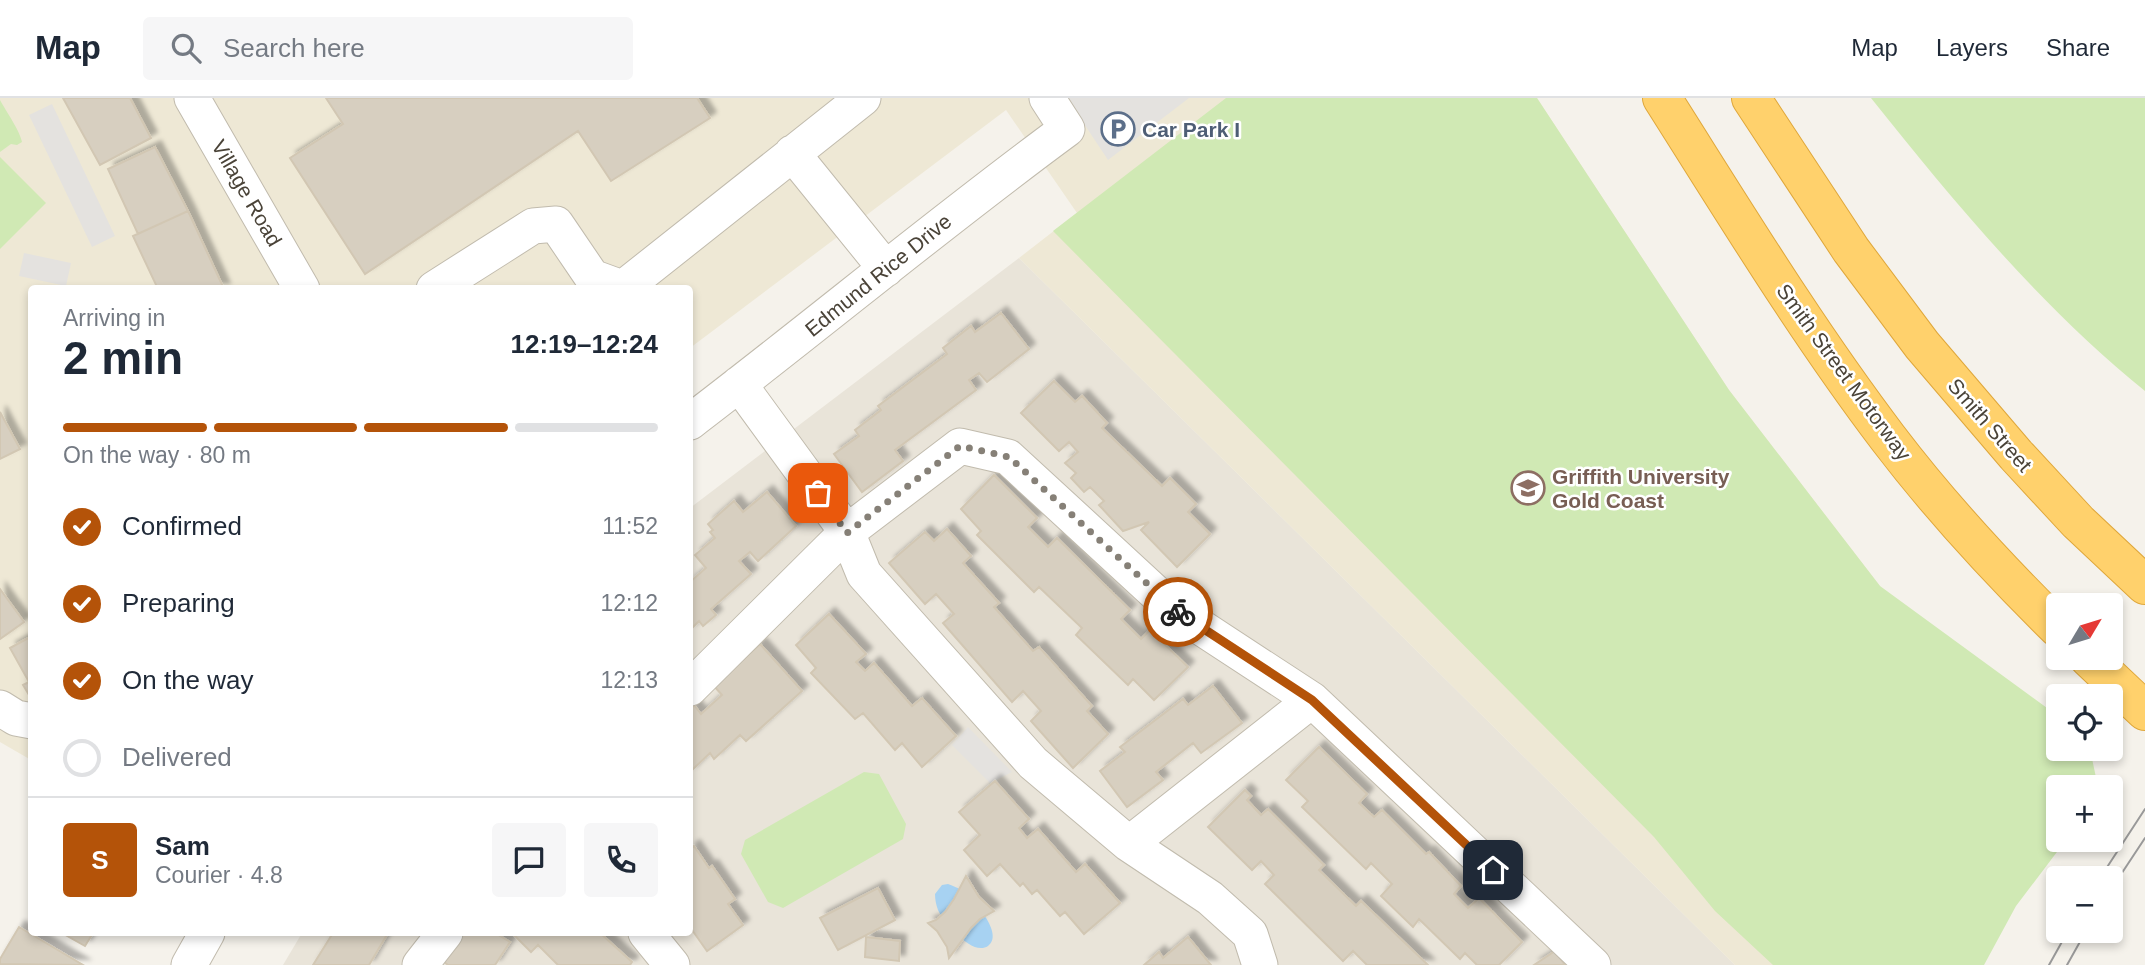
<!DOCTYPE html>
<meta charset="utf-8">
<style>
body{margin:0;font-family:Helvetica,sans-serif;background:#f6f6f7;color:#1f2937;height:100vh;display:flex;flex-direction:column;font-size:26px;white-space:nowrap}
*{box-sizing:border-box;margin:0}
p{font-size:23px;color:#747a83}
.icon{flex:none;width:38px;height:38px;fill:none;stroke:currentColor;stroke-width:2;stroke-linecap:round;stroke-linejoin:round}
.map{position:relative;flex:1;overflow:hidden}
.drawer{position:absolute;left:28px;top:187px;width:665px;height:651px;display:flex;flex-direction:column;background:#fff;border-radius:7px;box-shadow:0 4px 10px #0003}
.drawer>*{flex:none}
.needle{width:46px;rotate:52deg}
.fabs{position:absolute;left:2046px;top:495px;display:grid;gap:14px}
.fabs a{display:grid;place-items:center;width:77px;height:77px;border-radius:7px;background:#fff;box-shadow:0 4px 10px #0003;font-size:35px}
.pin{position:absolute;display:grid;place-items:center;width:60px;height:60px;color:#fff;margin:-30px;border-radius:14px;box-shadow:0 4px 10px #0006}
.courier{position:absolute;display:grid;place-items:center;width:70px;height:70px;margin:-35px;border:5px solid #b45309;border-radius:50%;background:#fff;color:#222;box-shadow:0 2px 9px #0007}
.head em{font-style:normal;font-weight:700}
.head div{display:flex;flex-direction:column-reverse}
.head{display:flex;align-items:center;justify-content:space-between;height:119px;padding:0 35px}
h1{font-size:46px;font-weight:700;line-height:52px}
.bar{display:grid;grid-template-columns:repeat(4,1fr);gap:10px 7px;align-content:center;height:84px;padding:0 35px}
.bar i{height:9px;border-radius:5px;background:#e0e1e3}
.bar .on{background:#b45309}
.bar p{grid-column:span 4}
.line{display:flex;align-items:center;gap:18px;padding:0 35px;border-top:2px solid #e0e1e3}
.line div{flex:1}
.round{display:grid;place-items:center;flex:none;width:74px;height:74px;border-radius:7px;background:#f6f6f7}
ol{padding:0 35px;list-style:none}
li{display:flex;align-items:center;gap:21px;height:77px}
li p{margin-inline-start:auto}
li .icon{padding:7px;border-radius:50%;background:#b45309;color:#fff;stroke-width:4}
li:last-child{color:#747a83}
li i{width:38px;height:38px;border:4px solid #e0e1e3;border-radius:50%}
header{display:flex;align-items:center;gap:42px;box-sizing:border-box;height:98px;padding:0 35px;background:#fff;border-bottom:2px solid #e0e1e3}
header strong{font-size:33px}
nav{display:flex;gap:38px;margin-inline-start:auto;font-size:24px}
.search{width:490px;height:63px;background:#f6f6f7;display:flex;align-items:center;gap:18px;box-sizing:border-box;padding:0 24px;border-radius:7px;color:#747a83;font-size:26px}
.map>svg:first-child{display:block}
</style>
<header>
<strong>Map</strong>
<div class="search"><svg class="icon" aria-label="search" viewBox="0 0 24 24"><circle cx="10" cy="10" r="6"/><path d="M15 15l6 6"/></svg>Search here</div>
<nav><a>Map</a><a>Layers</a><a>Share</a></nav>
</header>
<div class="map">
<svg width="2145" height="867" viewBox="0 0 2145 867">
<defs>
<filter id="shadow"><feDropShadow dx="6" dy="-6" stdDeviation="2" flood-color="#0004"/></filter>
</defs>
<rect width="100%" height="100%" fill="#f5f2eb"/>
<path fill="#e9e4d9" d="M1019,160L1735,867H283L302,835H690V410Z"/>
<path fill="#eee8d5" d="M0,0H1537L1729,292L1880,488L1984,867H1735L1019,160L1077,115L1006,12L690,250V191H32L31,662L0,644Z"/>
<path fill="#d0e9b4" d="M1226,0H1537L1729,292L1880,488L2058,618V651H2090L2098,689L2058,690V742H2066L2016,808L1984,867H1773L1715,813L1654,739L1053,133Z
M1871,0H2145V293C2041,209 1954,104 1871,0Z
M0,2C6,13 20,33 22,44L17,47L11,46L0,54Z
M0,59L46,105L0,151Z
M864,674L879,676L906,726L903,741L783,810L768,804L741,756L745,742Z"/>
<path fill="#e4e2df" d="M1067,0H1189L1108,62Z
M52,6L115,138L92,149L29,17Z
M24,155L71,165L66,188L19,178Z
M968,629L1012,674L990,685L952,647Z"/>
<path fill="#a7d2f2" d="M948,786C953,788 959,790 963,793C973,801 1005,836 988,848C972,859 944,824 938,812C936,807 935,801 935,796L942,787Z"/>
<path fill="#d7cfc0" stroke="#d2c7b3" stroke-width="2" filter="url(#shadow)" d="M63,0H130L151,40L100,67Z
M326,0H697L710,20L611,83L578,33L365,176L290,60L343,26Z
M155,49L188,113L138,136L108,71Z
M188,113L224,191H158L133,138Z
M1001,215L1029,251L987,284L979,275L969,282L976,292L895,352L903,363L862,394L834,356L859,338L855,332L881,312L878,308L947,256L943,250L971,228L975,234Z
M1054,283L1075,304L1082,298L1107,325L1102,330L1162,388L1170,380L1196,406L1188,414L1210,436L1177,469L1141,432L1149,424L1123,433L1099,407L1104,403L1090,389L1084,394L1071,380L1076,375L1065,365L1078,354L1069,344L1059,353L1021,315Z
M0,314L20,351L0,361Z
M994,377L1037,420L1028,429L1048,449L1057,440L1130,512L1121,521L1141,541L1150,532L1188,569L1154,602L1133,581L1128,587L1076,537L1082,530L1039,489L1034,494L977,437L981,433L961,411Z
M767,394L796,428L758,463L750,454L739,463L751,476L711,511L716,517L703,528L699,523L690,532V484L706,470L695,457L715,440L710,434L713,432L708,426L734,403L743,414Z
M947,431L971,458L963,465L999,505L994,509L1033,553L1039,549L1092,608L1087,613L1108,636L1073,670L1031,623L1041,613L1023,593L1012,604L943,525L954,516L936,496L925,506L889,465L925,434L934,443Z
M0,491L24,524L0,541Z
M829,516L866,556L856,564L865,573L874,565L912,608L922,600L956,638L922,669L902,645L895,652L863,615L855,621L811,575L816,570L796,547Z
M32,538V602L23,587L29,584L10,550Z
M760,546L802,593L746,643L740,637L714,661L710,655L690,674V611L694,607L701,616L722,597L714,588Z
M1213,588L1242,625L1201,655L1193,645L1156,674L1163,682L1127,709L1100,673L1125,654L1120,649L1183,601L1188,607Z
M1319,649L1367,696L1359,705L1374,719L1382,712L1426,756L1429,754L1461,788L1454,796L1468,810L1479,800L1522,844L1499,867H1477L1465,855L1460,861L1419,821L1413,829L1381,798L1392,786L1371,765L1366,771L1302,709L1308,703L1286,682Z
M995,683L1029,721L1019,730L1027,740L1038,731L1076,774L1085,766L1120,805L1084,836L1065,814L1060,818L1037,792L1032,796L1023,785L1020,788L1000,766L987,778L964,752L980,737L959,714Z
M1245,692L1251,698L1247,702L1261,717L1268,711L1324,767L1319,772L1356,808L1361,803L1428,867H1367L1353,853L1343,863L1265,786L1274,777L1261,763L1252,772L1208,729Z
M694,748L709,770L712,768L735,801L728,806L743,827L707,853L690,829V751Z
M966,778L979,799L994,813L980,821L971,830L949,860L947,849L937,833L928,825L936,822L945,814L954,801Z
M878,790L895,822L838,852L820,820Z
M19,829L83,867L0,866V861Z
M62,835H93L85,848Z
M333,835H388L369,867H313Z
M461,835H495L510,844L495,867H448L443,863Z
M512,835H600L632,864L630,867H558L538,847L531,854Z
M866,839L900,843L899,863L865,859Z
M1188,839L1211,867H1144L1159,854L1163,860Z
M1555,853L1565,867H1534Z"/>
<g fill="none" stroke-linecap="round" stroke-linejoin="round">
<defs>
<path id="minor" d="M192,0L302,191
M792,55L886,171
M434,191L533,128L556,126L592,179L622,190
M622,191L863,0
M739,286L847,434L864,476L1033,665L1129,746L1210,800L1250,836L1260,867
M690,324C816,228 939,125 1067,31L1047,0
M690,590L847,434L960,348L1008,359L1173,511L1312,602L1593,867
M0,610L16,620L32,623
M1129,746L1312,602
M646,835L672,867
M189,867L207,835
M420,867L445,835"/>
<path id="highway" d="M1662,0C1735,115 1806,232 1888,340C1939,407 1998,471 2058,530
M1751,0L1851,152L1922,247L2016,357L2078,424L2145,487
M2089,560L2145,613"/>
</defs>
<use href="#minor" stroke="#c1bbad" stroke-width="37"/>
<use href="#highway" stroke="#dfa73b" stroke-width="40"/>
<use href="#minor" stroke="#fff" stroke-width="35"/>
<use href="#highway" stroke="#ffd16c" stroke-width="38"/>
<path stroke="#999" stroke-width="2" d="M2100,780L2145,711
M2110,793L2145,740
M2049,867L2068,833
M2067,867L2086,833"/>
</g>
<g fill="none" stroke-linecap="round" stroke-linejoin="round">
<path stroke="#868077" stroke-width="7" stroke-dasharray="0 12.6" d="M818,395L847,435L960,348L1009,359L1178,514"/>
<path stroke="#b45309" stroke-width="9" d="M1178,514L1312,602L1493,772"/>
</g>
<defs>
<symbol id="parking-ring" viewBox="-11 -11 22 22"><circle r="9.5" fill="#fff" stroke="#5c6f8a" stroke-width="1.5"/><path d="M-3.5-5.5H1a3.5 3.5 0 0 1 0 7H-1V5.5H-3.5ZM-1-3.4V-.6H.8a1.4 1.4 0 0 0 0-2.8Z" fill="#5c6f8a"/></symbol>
<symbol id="university-ring" viewBox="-11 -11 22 22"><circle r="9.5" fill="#fff" stroke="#8d6e63" stroke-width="1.5"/><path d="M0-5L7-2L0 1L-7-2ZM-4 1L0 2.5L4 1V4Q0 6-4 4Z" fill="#8d6e63"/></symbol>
</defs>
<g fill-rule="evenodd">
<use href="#parking-ring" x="1099" y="12" width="38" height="38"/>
<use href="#university-ring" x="1509" y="371" width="38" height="38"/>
</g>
<g text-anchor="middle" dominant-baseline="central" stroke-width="5" stroke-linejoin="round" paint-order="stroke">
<g font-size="21" font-weight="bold" fill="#4e5e75" stroke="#fff" text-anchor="start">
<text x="1142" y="31">Car Park I</text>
</g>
<g font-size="21" fill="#4a4338" stroke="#fff">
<text transform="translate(247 95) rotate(60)">Village Road</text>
<text transform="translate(878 177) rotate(-39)">Edmund Rice Drive</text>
<text transform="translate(1844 274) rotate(54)">Smith Street Motorway</text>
<text transform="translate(1990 327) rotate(49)">Smith Street</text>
</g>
<g font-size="21" font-weight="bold" fill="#785e54" stroke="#fff" text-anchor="start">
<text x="1552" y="378">Griffith University<tspan x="1552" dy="24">Gold Coast</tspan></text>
</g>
</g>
</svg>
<div class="fabs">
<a><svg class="needle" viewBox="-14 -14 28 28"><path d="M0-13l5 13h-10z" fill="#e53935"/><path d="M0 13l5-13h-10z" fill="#747a83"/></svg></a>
<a><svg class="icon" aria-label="locate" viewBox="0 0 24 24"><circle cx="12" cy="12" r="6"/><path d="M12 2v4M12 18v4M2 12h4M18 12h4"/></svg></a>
<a>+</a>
<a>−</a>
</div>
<div class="pin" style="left:818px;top:395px;background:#ea580c"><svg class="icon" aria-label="bag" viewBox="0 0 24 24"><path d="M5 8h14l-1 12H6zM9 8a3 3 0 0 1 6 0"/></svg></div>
<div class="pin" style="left:1493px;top:772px;background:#1f2937"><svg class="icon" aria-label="home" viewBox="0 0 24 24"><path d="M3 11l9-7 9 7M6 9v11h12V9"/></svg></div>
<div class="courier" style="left:1178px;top:514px"><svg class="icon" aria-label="bike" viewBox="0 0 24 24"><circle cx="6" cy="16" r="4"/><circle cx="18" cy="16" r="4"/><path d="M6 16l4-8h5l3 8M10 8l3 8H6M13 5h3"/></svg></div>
<section class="drawer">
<div class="head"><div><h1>2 min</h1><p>Arriving in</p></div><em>12:19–12:24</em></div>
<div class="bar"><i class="on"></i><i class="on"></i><i class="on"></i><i></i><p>On the way · 80 m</p></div>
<ol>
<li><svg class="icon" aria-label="check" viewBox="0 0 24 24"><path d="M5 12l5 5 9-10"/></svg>Confirmed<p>11:52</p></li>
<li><svg class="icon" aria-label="check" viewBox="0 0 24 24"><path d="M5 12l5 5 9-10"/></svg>Preparing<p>12:12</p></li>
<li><svg class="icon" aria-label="check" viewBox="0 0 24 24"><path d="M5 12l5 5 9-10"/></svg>On the way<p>12:13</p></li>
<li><i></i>Delivered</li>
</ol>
<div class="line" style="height:126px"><b class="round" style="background:#b45309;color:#fff">S</b><div><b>Sam</b><p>Courier · 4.8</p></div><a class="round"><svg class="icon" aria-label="chat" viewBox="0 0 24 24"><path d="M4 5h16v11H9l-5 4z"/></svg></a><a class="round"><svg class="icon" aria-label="phone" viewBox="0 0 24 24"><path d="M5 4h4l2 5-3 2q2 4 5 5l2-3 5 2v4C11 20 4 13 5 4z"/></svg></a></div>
</section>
</div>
